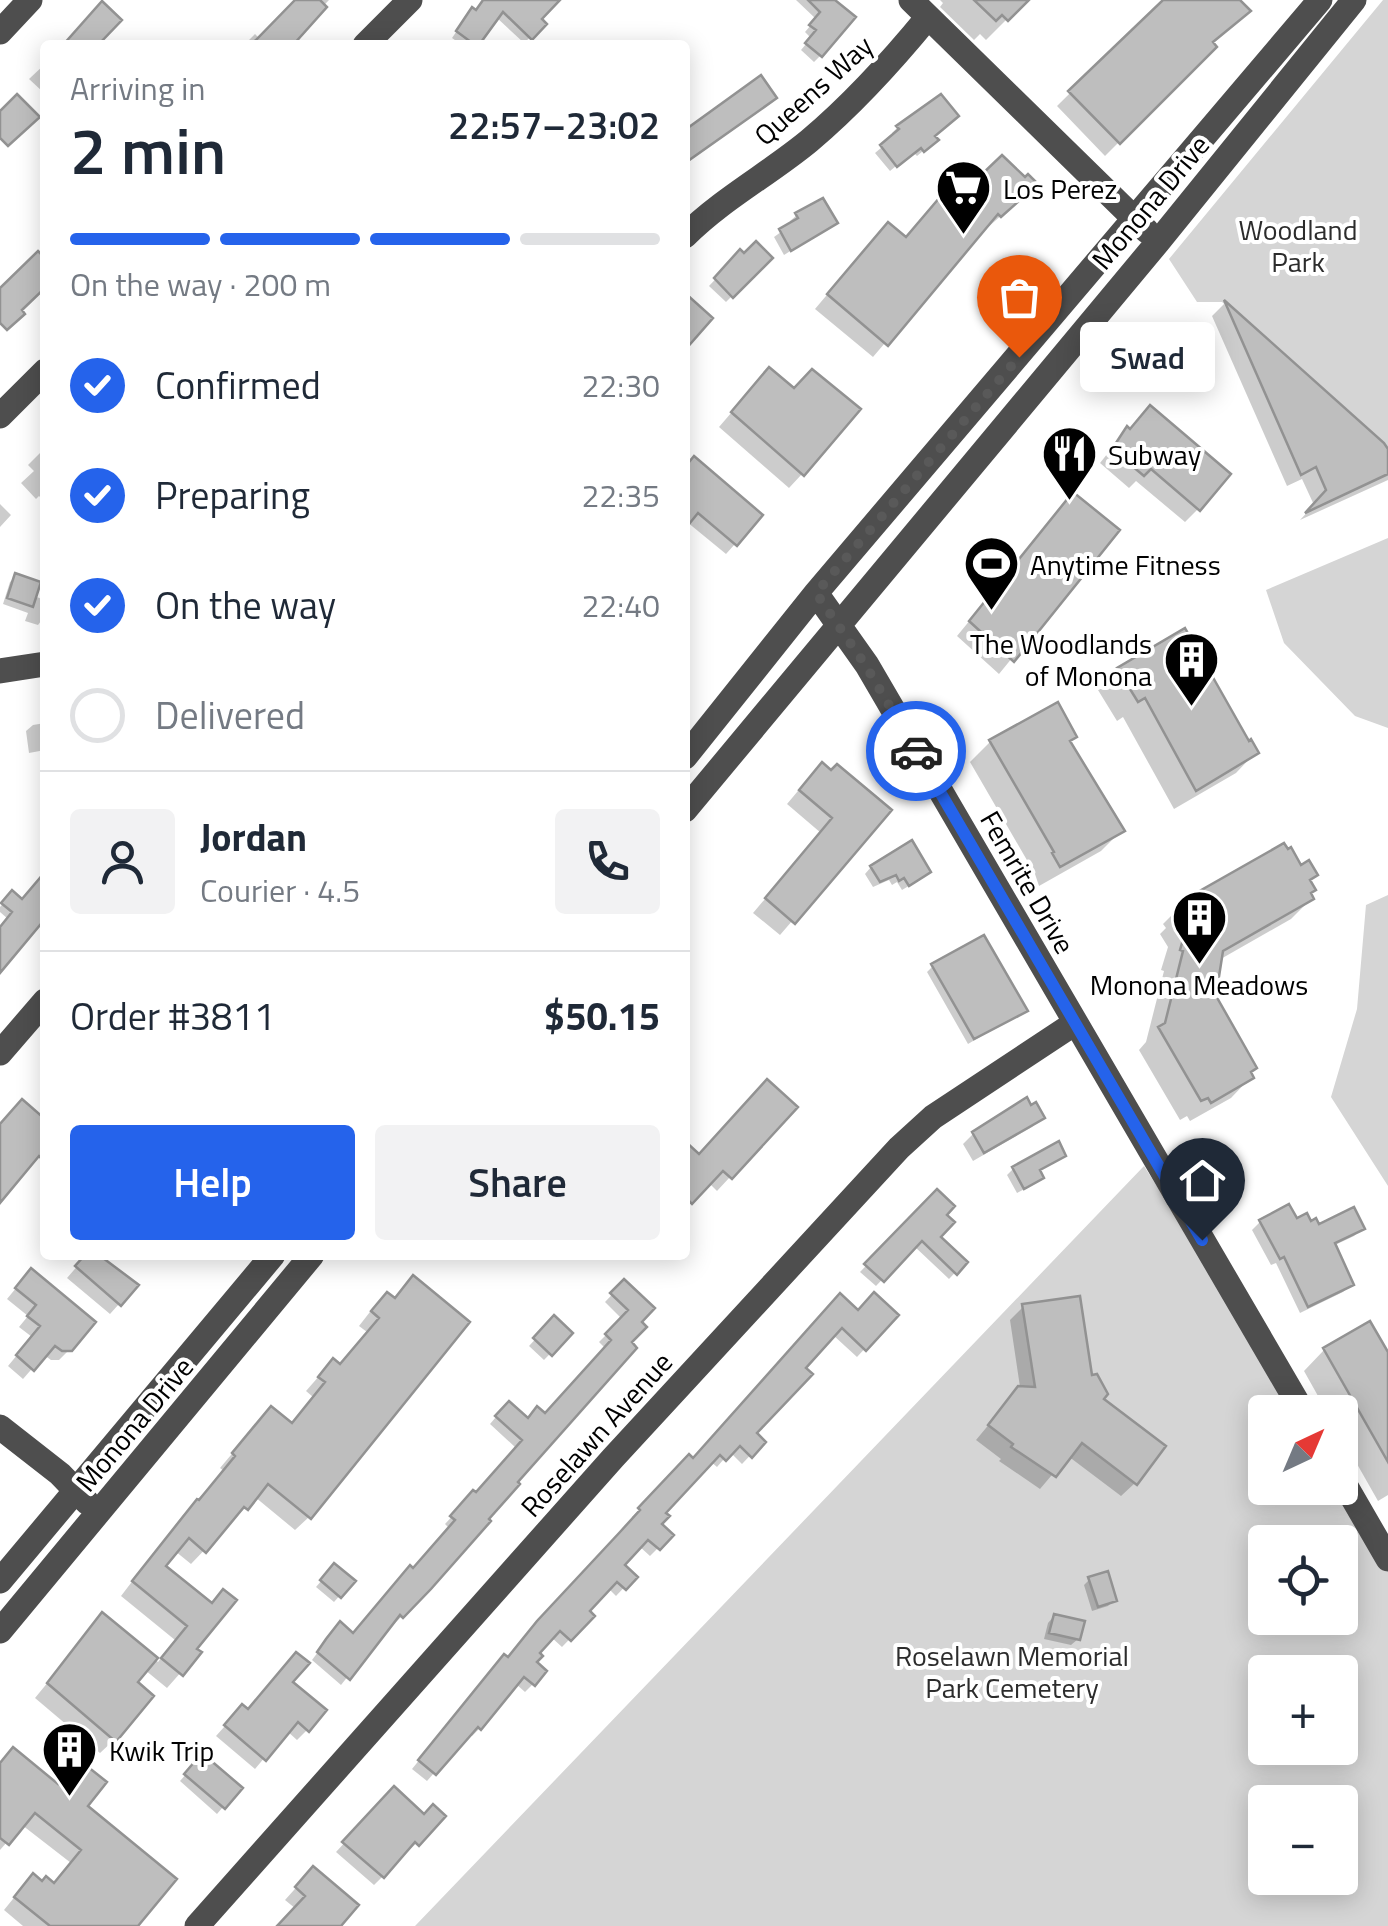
<!DOCTYPE html>
<meta charset="utf-8">
<style>
body{margin:0;font-family:"Titillium Web",sans-serif;background:#f2f2f3;color:#1f2937;height:100vh;display:flex;flex-direction:column;font-size:38px;white-space:nowrap}
*{box-sizing:border-box;margin:0}
p{font-size:32px;color:#747a83}
.icon{flex:none;width:55px;height:55px;fill:none;stroke:currentColor;stroke-width:2;stroke-linecap:round;stroke-linejoin:round}
.map{position:relative;flex:1;overflow:hidden}
.panel{position:absolute;left:40px;top:40px;width:650px;height:1220px;display:flex;flex-direction:column;background:#fff;border-radius:10px;box-shadow:0 5px 25px #0003}
.panel>*{flex:none}
.needle{width:65px;rotate:44deg}
.controls{position:absolute;left:1248px;top:1395px;display:grid;gap:20px}
.controls a{display:grid;place-items:center;width:110px;height:110px;border-radius:10px;background:#fff;box-shadow:0 5px 25px #0003;font-size:50px}
.pin{position:absolute;display:grid;place-items:center;width:85px;height:85px;color:#fff;margin:-102px -42px;border-radius:50% 50% 50% 0;rotate:-45deg;box-shadow:0 0 10px #0007}
.pin .icon{rotate:45deg}
.courier{position:absolute;display:grid;place-items:center;width:100px;height:100px;margin:-50px;border:8px solid #2563eb;border-radius:50%;background:#fff;color:#222;box-shadow:0 2px 12px #0007}
.bubble{position:absolute;height:70px;border-radius:10px;background:#fff;box-shadow:0 5px 25px #0003;font-size:32px;font-weight:600;line-height:70px;text-align:center}
.head em{font-style:normal;font-weight:600}
.head div{display:flex;flex-direction:column-reverse}
.head{display:flex;align-items:center;justify-content:space-between;height:170px;padding:0 30px}
h1{font-size:65px;font-weight:600;line-height:75px}
.bar{display:grid;grid-template-columns:repeat(4,1fr);gap:15px 10px;align-content:center;height:120px;padding:0 30px}
.bar i{height:12px;border-radius:8px;background:#e0e1e3}
.bar .selected{background:#2563eb}
.bar p{grid-column:span 4}
.line{display:flex;align-items:center;gap:25px;padding:0 30px;border-top:2px solid #e0e1e3}
.line div{flex:1}
.round{display:grid;place-items:center;flex:none;width:105px;height:105px;border-radius:10px;background:#f2f2f3}
ol{padding:0 30px;list-style:none}
li{display:flex;align-items:center;gap:30px;height:110px}
li p{margin-inline-start:auto}
li .icon{padding:10px;border-radius:50%;background:#2563eb;color:#fff;stroke-width:4}
li:last-child{color:#747a83}
li i{width:55px;height:55px;border:5px solid #e0e1e3;border-radius:50%}
.button{display:flex;gap:20px;margin-top:auto;padding:20px 30px}
.button a{flex:1;height:115px;border-radius:10px;background:#2563eb;color:#fff;font-size:40px;font-weight:600;line-height:115px;text-align:center}
.button a+a{background:#f2f2f3;color:#1f2937}
.map>svg:first-child{display:block}
</style>
<div class="map">
<svg width="1388" height="1926" viewBox="0 0 1388 1926">
<rect width="100%" height="100%" fill="#fff"/>
<path fill="#d5d5d5" fill-rule="evenodd" d="M1383,0H1388V452L1222,302H1197L1169,259Z
M1388,538V728L1355,716L1284,643L1266,590Z
M1388,895V1186L1331,1097L1357,1009L1366,905Z
M1144,1166L1301,1412H1265V1488H1340L1388,1559V1926H415ZM1265,1542H1340V1618H1265ZM1265,1672H1340V1748H1265ZM1265,1802H1340V1878H1265Z"/>
<path fill="#0003" d="M299,0H329L286,45H244L255,34L260,39Z
M484,0H557L538,19L544,24L524,43L496,17L476,45H462L452,38L467,16L475,13Z
M796,0H831L820,56L814,62L801,50L811,38L805,32L816,19Z
M940,0H1026L986,40L980,34L974,40L940,7L943,3Z
M1164,0H1241L1210,44L1214,47L1105,156L1057,106Z
M45,64V90L43,92L29,79Z
M898,127L932,136L929,146L917,156L913,152L890,171L875,153L895,136L892,133Z
M1022,197L986,229L984,227L873,357L815,309L874,239L905,240L956,202Z
M797,215L835,223L784,255L774,237L792,224L790,221Z
M740,253L744,257L770,258L726,302L709,286Z
M1224,304L1388,452V480L1300,520L1314,505L1302,479L1287,486L1212,316Z
M756,384L794,391L802,474L789,488L719,427Z
M1127,429L1198,509L1185,522L1136,481L1129,488L1100,463Z
M45,448V502L39,496L36,499L21,483L34,471L28,465Z
M685,468L735,544L726,554L687,522L685,524Z
M1073,495L1117,530L999,674L957,636Z
M0,504L11,515L0,527Z
M16,576L34,596L45,600V616L38,625L25,621L28,613L3,604L10,582Z
M1118,670L1248,744L1256,752L1236,773L1174,809L1123,717L1117,721L1098,690Z
M45,723V750L29,753L26,731L33,725Z
M990,742H1068L1122,830L1101,851L1039,886L1035,874L970,762Z
M808,779L888,810L780,935L753,913L821,833L787,804Z
M871,867L922,878L902,890L897,882L892,885L889,880L873,887L865,874Z
M45,873V915L0,969V929L8,919L0,912V907L12,894L22,902Z
M1308,881L1311,899L1291,919L1219,960L1209,989L1251,1077L1231,1098L1190,1121L1187,1116L1180,1120L1139,1050L1146,1042L1164,971L1161,970L1168,947L1160,934L1166,928L1163,924L1184,903Z
M933,966L1025,1010L968,1044L927,972Z
M767,1082L730,1177L717,1191L709,1183L685,1208V1144L698,1156Z
M1042,1117L1032,1127L973,1161L963,1144L973,1134Z
M1063,1155L1038,1172L1040,1177L1034,1184L1017,1193L1007,1175L1013,1169Z
M937,1193L943,1215L937,1237L964,1263L949,1279L914,1246L876,1286L860,1272Z
M1296,1221L1318,1228H1362L1354,1236L1333,1246L1351,1284L1343,1292L1300,1313L1276,1263L1271,1265L1252,1230L1260,1222Z
M87,1255H96L119,1304L110,1314L67,1278Z
M21,1282L70,1349L59,1360H51L44,1355L23,1379L8,1366L32,1337L19,1327L28,1316L7,1299Z
M624,1282L651,1308L402,1616L394,1624L392,1621L341,1685L312,1660L333,1632L353,1636L450,1529L445,1524L516,1448L490,1424L501,1411L527,1421L545,1416L606,1349L599,1342L622,1319L605,1302Z
M393,1300L309,1517L295,1530L255,1497L191,1564L175,1551L163,1567L210,1605L194,1649L198,1653L167,1688L145,1670L135,1682L114,1740L100,1753L35,1698L103,1615L158,1662L175,1640L121,1596L183,1515L224,1471L220,1468L258,1423L290,1425L313,1397L306,1391L320,1375L339,1366L367,1332L359,1326L373,1308Z
M1023,1307L1090,1377L1135,1483L1121,1496L1068,1456L1040,1489L999,1461L1001,1459L976,1440L1020,1387L1010,1320Z
M857,1313L896,1315L857,1357L833,1335L802,1368L753,1433L763,1442L742,1464L730,1452L717,1467L710,1461L662,1513L659,1524L671,1535L650,1556L639,1546L621,1565L634,1577L616,1596L608,1588L587,1611L592,1616L562,1647L551,1637L536,1654L533,1663L544,1672L533,1684L525,1692L516,1684L480,1728L472,1736L469,1733L427,1781L412,1769L496,1665L507,1660L633,1519L632,1517L689,1457L692,1461Z
M554,1319L570,1333L544,1360L529,1346Z
M1370,1324L1388,1357V1495L1378,1501L1340,1434V1412H1327L1304,1371L1324,1350Z
M334,1566L352,1582L334,1602L316,1587Z
M1090,1579L1114,1600L1108,1606L1092,1611L1084,1585Z
M1054,1616L1078,1639L1071,1645L1044,1639L1048,1623Z
M290,1683L307,1730L297,1740L287,1731L255,1769L216,1736L233,1717L248,1711Z
M202,1756L239,1788L217,1814L180,1781Z
M0,1764L57,1786L85,1806L135,1926H23L4,1910L21,1889L42,1884L53,1886L71,1863L22,1825L0,1850Z
M394,1789L424,1817H443L374,1885L336,1852Z
M302,1881L338,1926H280L296,1909L285,1900Z"/>
<path fill="#bebebe" stroke="#929292" stroke-width="2.5" d="M295,0H320L327,7L293,45H251Z
M483,0H560L542,19L547,24L532,40L503,12L479,45H475L456,31L472,7L476,10Z
M808,0H835L856,17L822,57L805,43L816,30L809,25L820,12Z
M974,0H1029L1008,21L1002,15L996,21Z
M1163,0H1240L1251,11L1213,42L1217,47L1120,144L1068,91Z
M102,1L122,20L98,45H63Z
M761,75L777,98L685,163V130Z
M17,94L40,117L8,146L0,138V111Z
M941,94L959,116L935,136L939,140L924,152L921,148L897,167L880,145L899,129L896,126Z
M1002,155L1025,177L1028,174L1038,184L1001,217L998,214L888,346L827,294L888,222L906,237L946,190L956,199Z
M823,198L838,223L791,251L779,229L798,218L795,213Z
M756,241L773,258L733,298L714,278L740,249L744,253Z
M38,251L45,258V288L22,310L25,314L7,330L0,323V288Z
M685,293L713,318L685,350Z
M1224,300L1384,443L1388,449V474L1305,513L1326,490L1316,467L1301,475Z
M769,367L794,388L812,369L861,409L804,476L731,412Z
M1150,405L1231,474L1200,511L1151,469L1144,476L1112,449L1127,426L1130,429Z
M694,456L763,515L737,546L698,513L685,529V467Z
M1073,492L1120,530L1014,662L969,621Z
M15,573L41,582L33,607L7,598Z
M1185,628L1249,741L1251,739L1259,753L1196,791L1145,698L1138,702L1117,668Z
M1058,702L1077,737L1070,741L1125,831L1060,867L1052,853L1054,852L989,740Z
M822,762L831,770L837,764L892,810L795,924L765,898L832,818L799,790Z
M912,840L931,872L909,886L904,878L899,881L896,875L880,882L870,866Z
M1284,843L1288,849L1291,847L1301,865L1309,860L1318,875L1310,880L1316,890L1311,893L1314,899L1223,951L1218,983L1211,987L1257,1068L1251,1072L1254,1078L1211,1103L1208,1098L1201,1101L1158,1027L1165,1023L1183,951L1180,950L1187,926L1179,912L1186,908L1182,901Z
M45,872V919L0,973V927L12,912L1,903L12,890L22,899Z
M984,935L1028,1011L974,1039L931,964Z
M767,1079L798,1107L732,1179L723,1171L692,1204L685,1197V1141L699,1154Z
M1027,1097L1031,1105L1036,1102L1045,1118L984,1153L972,1132Z
M22,1099L45,1119V1162L39,1156L0,1203V1124Z
M1059,1141L1066,1156L1040,1170L1044,1178L1024,1189L1012,1167Z
M937,1189L955,1206L947,1215L955,1222L941,1237L968,1262L957,1275L922,1241L884,1282L864,1264Z
M1289,1204L1297,1218L1307,1213L1311,1221L1316,1218L1319,1224L1354,1207L1365,1229L1335,1243L1354,1285L1308,1307L1284,1257L1280,1259L1259,1220Z
M85,1255H99L139,1285L121,1306L75,1266Z
M31,1268L96,1322L72,1351H62L55,1346L34,1371L16,1355L40,1326L27,1316L36,1305L15,1288Z
M413,1275L470,1322L311,1519L268,1484L248,1510L244,1507L206,1553L189,1538L166,1566L212,1603L223,1589L237,1600L197,1649L202,1652L183,1676L161,1658L187,1626L132,1581L197,1499L199,1500L235,1456L232,1453L271,1406L292,1423L325,1382L318,1377L333,1358L340,1364L379,1318L371,1311L387,1292L395,1298Z
M624,1279L655,1308L642,1322L647,1327L632,1342L637,1348L518,1482L520,1484L489,1519L491,1521L431,1589L403,1618L400,1615L350,1680L317,1652L326,1639L340,1621L353,1633L410,1565L413,1568L455,1520L450,1516L473,1490L476,1492L522,1440L495,1416L509,1401L528,1418L537,1406L545,1413L611,1340L605,1334L628,1310L610,1293Z
M874,1292L899,1315L866,1351L842,1328L806,1368L813,1374L757,1433L766,1442L752,1458L740,1446L726,1461L720,1455L666,1513L670,1516L662,1524L674,1535L660,1550L648,1540L625,1565L638,1577L626,1590L617,1582L590,1611L595,1616L571,1641L560,1631L540,1653L543,1656L537,1662L547,1671L535,1686L524,1677L481,1730L478,1727L436,1775L418,1760L504,1654L508,1657L537,1621L620,1532L640,1510L638,1508L689,1454L693,1458L840,1293L858,1310Z
M1080,1296L1092,1375L1097,1374L1108,1394L1104,1399L1166,1446L1137,1485L1082,1443L1056,1477L1011,1447L1013,1444L988,1425L1018,1386L1035,1387L1022,1304Z
M554,1315L573,1333L552,1356L533,1338Z
M1370,1321L1388,1352V1462L1323,1348Z
M334,1563L356,1581L341,1598L320,1580Z
M1108,1571L1117,1601L1098,1607L1088,1577Z
M102,1612L158,1658L138,1682L154,1696L116,1742L47,1683Z
M1054,1614L1085,1621L1080,1640L1049,1633Z
M296,1652L310,1663L293,1682L327,1710L309,1732L298,1722L266,1761L224,1725L242,1704L248,1709Z
M13,1747L58,1784L78,1759L107,1782L88,1806L177,1879L138,1926H50L14,1897L33,1873L42,1881L46,1876L54,1883L81,1850L35,1813L9,1845L0,1838V1763Z
M202,1753L243,1788L225,1809L184,1774Z
M394,1786L424,1814L433,1804L446,1816L419,1846L415,1842L384,1878L342,1842Z
M313,1866L359,1905L341,1926H277L305,1896L295,1887Z"/>
<g fill="none" stroke-linecap="round" stroke-linejoin="round">
<path stroke="#4e4e4e" stroke-width="25" d="M911,0L1147,231
M0,32L30,0
M365,45L410,0
M685,236C722,199 769,174 809,141C853,104 892,61 928,17
M0,416L45,371
M816,593L867,665L1303,1412
M0,671L45,664
M685,757L816,593L1320,0
M685,810L1158,242L1354,0
M0,1053L45,1001
M0,1427L60,1474L87,1502
M1340,1476L1388,1559
M0,1581L273,1255
M0,1631L312,1255
M197,1926L613,1458L899,1148L933,1117L1075,1023"/>
</g>
<g fill="none" stroke-linecap="round" stroke-linejoin="round">
<path stroke="#595959" stroke-width="10" stroke-dasharray="0 18" d="M916,751L866,666L816,593L1019,357"/>
<path stroke="#2563eb" stroke-width="12" d="M916,751L1202,1240"/>
</g>
<defs>
<symbol id="supermarket-pin" viewBox="-11 -11 22 30"><path d="M0 17L-7.5 6A9.5 9.5 0 1 1 7.5 6Z" fill="#000" stroke="#fff"/><path d="M-6-5.5h2.5l.6 2H6L4.5 2H-2.5L-4.4-4H-6ZM-1.5 3.2a1.3 1.3 0 1 0 .1 0ZM3 3.2a1.3 1.3 0 1 0 .1 0Z" fill="#fff"/></symbol>
<symbol id="restaurant-pin" viewBox="-11 -11 22 30"><path d="M0 17L-7.5 6A9.5 9.5 0 1 1 7.5 6Z" fill="#000" stroke="#fff"/><path d="M-5-6h1v4h1v-4h1v4h1v-4h1v5L-1.5 .5V6h-2V.5L-5-1ZM5-6V6H3V1.5H1.5Q1.5-4 5-6Z" fill="#fff"/></symbol>
<symbol id="stadium-pin" viewBox="-11 -11 22 30"><path d="M0 17L-7.5 6A9.5 9.5 0 1 1 7.5 6Z" fill="#000" stroke="#fff"/><path d="M0-5a6.5 5 0 1 0 0 10a6.5 5 0 1 0 0-10ZM-3.5-1.8h7v3.6h-7Z" fill="#fff"/></symbol>
<symbol id="building-pin" viewBox="-11 -11 22 30"><path d="M0 17L-7.5 6A9.5 9.5 0 1 1 7.5 6Z" fill="#000" stroke="#fff"/><path d="M-4-6H4V6H1V3H-1V6H-4ZM-2.5-4.3h1.7v1.8h-1.7ZM.8-4.3h1.7v1.8H.8ZM-2.5-1h1.7V.8h-1.7ZM.8-1h1.7V.8H.8Z" fill="#fff"/></symbol>
</defs>
<g fill-rule="evenodd">
<use href="#supermarket-pin" x="932" y="156" width="63" height="86"/>
<use href="#restaurant-pin" x="1038" y="422" width="63" height="86"/>
<use href="#stadium-pin" x="960" y="532" width="63" height="86"/>
<use href="#building-pin" x="1160" y="628" width="63" height="86"/>
<use href="#building-pin" x="1168" y="886" width="63" height="86"/>
<use href="#building-pin" x="38" y="1718" width="63" height="86"/>
</g>
<g text-anchor="middle" dominant-baseline="central" stroke-width="8" stroke-linejoin="round" paint-order="stroke">
<g font-size="28" fill="#000" stroke="#fff">
<text transform="translate(813 90) rotate(-42)">Queens Way</text>
<text transform="translate(1150 202) rotate(-50)">Monona Drive</text>
<text transform="translate(1028 882) rotate(60)">Femrite Drive</text>
<text transform="translate(134 1424) rotate(-50)">Monona Drive</text>
<text transform="translate(596 1434) rotate(-48)">Roselawn Avenue</text>
</g>
<g font-size="28" fill="#000" stroke="#fff" text-anchor="start">
<text x="1003" y="188">Los Perez</text>
<text x="1108" y="454">Subway</text>
<text x="1030" y="564">Anytime Fitness</text>
<text x="1152" y="643" text-anchor="end">The Woodlands<tspan x="1152" dy="32">of Monona</tspan></text>
<text x="1199" y="984" text-anchor="middle">Monona Meadows</text>
<text x="109" y="1750">Kwik Trip</text>
</g>
<g font-size="28" fill="#2c2c2c" stroke="#fff">
<text x="1298" y="229">Woodland<tspan x="1298" dy="32">Park</tspan></text>
<text x="1012" y="1655">Roselawn Memorial<tspan x="1012" dy="32">Park Cemetery</tspan></text>
</g>
</g>
</svg>
<div class="controls">
<a><svg class="needle" viewBox="-14 -14 28 28"><path d="M0-13l5 13h-10z" fill="#e53935"/><path d="M0 13l5-13h-10z" fill="#747a83"/></svg></a>
<a><svg class="icon" aria-label="locate" viewBox="0 0 24 24"><circle cx="12" cy="12" r="6"/><path d="M12 2v4M12 18v4M2 12h4M18 12h4"/></svg></a>
<a>+</a>
<a>−</a>
</div>
<div class="pin" style="left:1019px;top:357px;background:#ea580c"><svg class="icon" aria-label="bag" viewBox="0 0 24 24"><path d="M5 8h14l-1 12H6zM9 8a3 3 0 0 1 6 0"/></svg></div>
<div class="pin" style="left:1202px;top:1240px;background:#1f2937"><svg class="icon" aria-label="home" viewBox="0 0 24 24"><path d="M3 11l9-7 9 7M6 9v11h12V9"/></svg></div>
<div class="courier" style="left:916px;top:751px"><svg class="icon" aria-label="car" viewBox="0 0 24 24"><path d="M5 17H2v-5l4-1 3-4h7l3 4 3 1v5h-3M9 17h6M6 11h13"/><circle cx="7" cy="17" r="2"/><circle cx="17" cy="17" r="2"/></svg></div>
<div class="bubble" style="left:1080px;top:322px;width:135px">Swad</div>
<section class="panel">
<div class="head"><div><h1>2 min</h1><p>Arriving in</p></div><em>22:57–23:02</em></div>
<div class="bar"><i class="selected"></i><i class="selected"></i><i class="selected"></i><i></i><p>On the way · 200 m</p></div>
<ol>
<li><svg class="icon" aria-label="check" viewBox="0 0 24 24"><path d="M5 12l5 5 9-10"/></svg>Confirmed<p>22:30</p></li>
<li><svg class="icon" aria-label="check" viewBox="0 0 24 24"><path d="M5 12l5 5 9-10"/></svg>Preparing<p>22:35</p></li>
<li><svg class="icon" aria-label="check" viewBox="0 0 24 24"><path d="M5 12l5 5 9-10"/></svg>On the way<p>22:40</p></li>
<li><i></i>Delivered</li>
</ol>
<div class="line" style="height:180px"><a class="round"><svg class="icon" aria-label="person" viewBox="0 0 24 24"><circle cx="12" cy="8" r="4"/><path d="M4 21q1-7 8-7t8 7"/></svg></a><div><b>Jordan</b><p>Courier · 4.5</p></div><a class="round"><svg class="icon" aria-label="phone" viewBox="0 0 24 24"><path d="M5 4h4l2 5-3 2q2 4 5 5l2-3 5 2v4C11 20 4 13 5 4z"/></svg></a></div>
<div class="line" style="height:130px"><div>Order #3811</div><b>$50.15</b></div>
<div class="button"><a>Help</a><a>Share</a></div>
</section>
</div>
